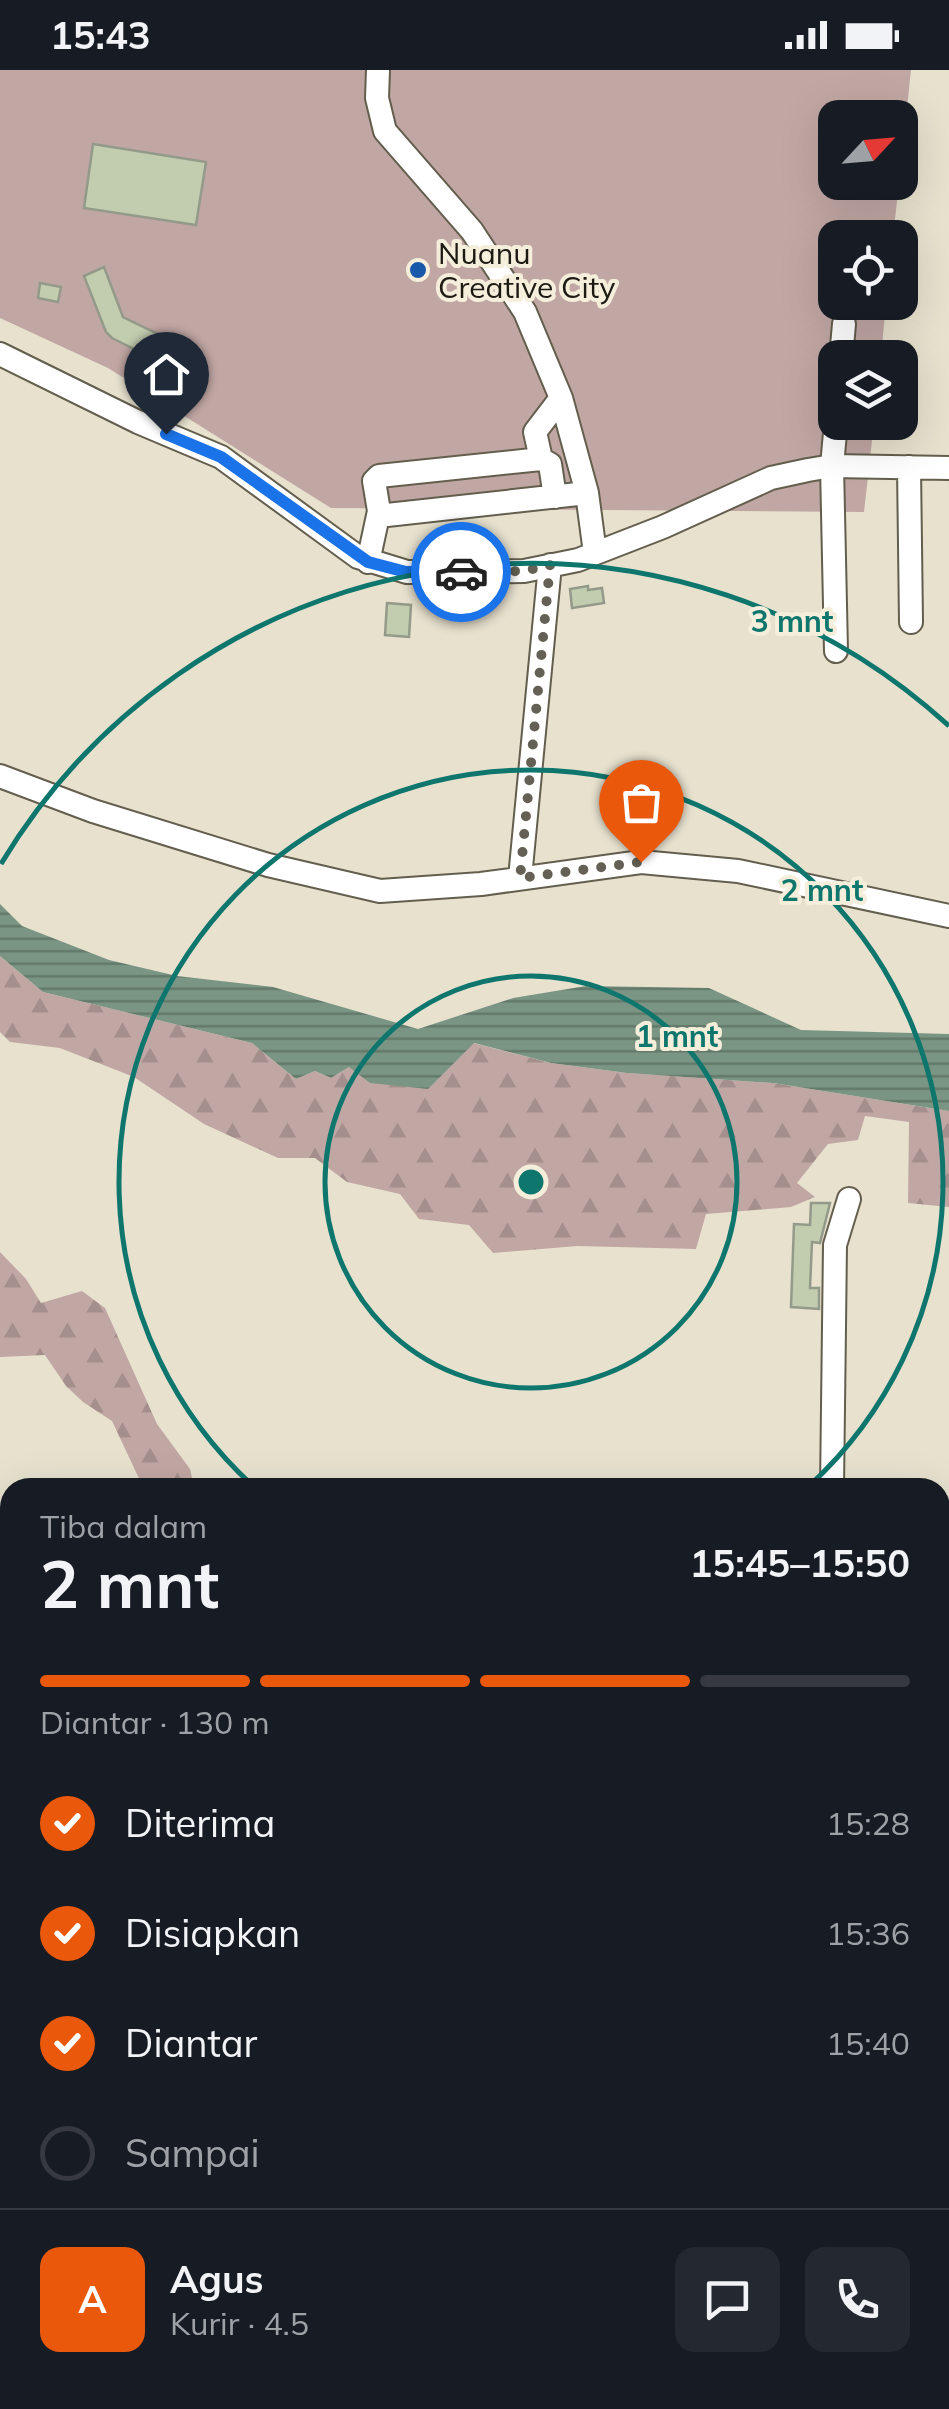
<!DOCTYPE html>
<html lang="id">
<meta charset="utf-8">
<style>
body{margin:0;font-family:Mulish,sans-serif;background:#242831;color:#f1f3f6;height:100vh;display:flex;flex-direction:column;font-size:38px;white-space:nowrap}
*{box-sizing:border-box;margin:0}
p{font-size:32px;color:#9ea1a6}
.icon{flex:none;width:55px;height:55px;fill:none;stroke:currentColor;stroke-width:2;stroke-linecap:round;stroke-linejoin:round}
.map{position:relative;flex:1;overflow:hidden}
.drawer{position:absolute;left:0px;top:1408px;width:950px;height:932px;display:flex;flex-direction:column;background:#171b24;border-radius:30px 30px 0 0;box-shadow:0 10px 40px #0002}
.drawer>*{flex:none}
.needle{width:65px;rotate:64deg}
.tools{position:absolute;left:818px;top:30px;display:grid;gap:20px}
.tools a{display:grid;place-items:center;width:100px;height:100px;border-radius:20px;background:#171b24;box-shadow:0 10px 40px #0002;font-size:50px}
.pin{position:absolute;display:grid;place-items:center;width:85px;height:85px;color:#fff;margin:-102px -42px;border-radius:50% 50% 50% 0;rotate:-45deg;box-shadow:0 0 10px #0007}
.pin .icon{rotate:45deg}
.courier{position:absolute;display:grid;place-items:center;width:100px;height:100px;margin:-50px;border:8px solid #1a73e8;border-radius:50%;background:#fff;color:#222;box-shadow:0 2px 12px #0007}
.head em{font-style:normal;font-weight:700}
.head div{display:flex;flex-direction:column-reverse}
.head{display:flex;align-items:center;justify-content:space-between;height:170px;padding:0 40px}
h1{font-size:65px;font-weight:700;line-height:75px}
.bar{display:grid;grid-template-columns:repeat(4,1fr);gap:15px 10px;align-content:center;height:120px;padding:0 40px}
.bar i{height:12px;border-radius:8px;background:#363941}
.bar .selected{background:#ea580c}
.bar p{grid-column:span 4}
.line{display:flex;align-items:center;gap:25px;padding:0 40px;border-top:2px solid #363941}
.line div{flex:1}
.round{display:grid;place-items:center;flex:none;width:105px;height:105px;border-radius:20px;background:#242831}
ol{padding:0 40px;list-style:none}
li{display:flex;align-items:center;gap:30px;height:110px}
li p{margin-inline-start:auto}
li .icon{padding:10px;border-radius:50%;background:#ea580c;color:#fff;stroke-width:4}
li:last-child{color:#9ea1a6}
li i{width:55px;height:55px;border:5px solid #363941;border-radius:50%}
.status{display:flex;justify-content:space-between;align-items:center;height:70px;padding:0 50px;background:#171b24;direction:ltr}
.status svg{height:28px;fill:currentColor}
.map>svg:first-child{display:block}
</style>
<div class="status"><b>15:43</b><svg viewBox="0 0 49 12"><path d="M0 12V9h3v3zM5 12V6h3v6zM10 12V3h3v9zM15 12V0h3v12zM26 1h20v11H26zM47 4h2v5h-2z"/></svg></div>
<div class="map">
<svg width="949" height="2339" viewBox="0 0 949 2339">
<defs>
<pattern id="forest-firs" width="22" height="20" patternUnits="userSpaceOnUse" patternTransform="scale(2.5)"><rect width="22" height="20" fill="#c1a7a4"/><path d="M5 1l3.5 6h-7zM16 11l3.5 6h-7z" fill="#a58f8c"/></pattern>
<pattern id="water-rules" width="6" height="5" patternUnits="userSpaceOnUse" patternTransform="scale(2.5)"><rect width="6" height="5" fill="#7a9584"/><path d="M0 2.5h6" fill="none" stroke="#63796b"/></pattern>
</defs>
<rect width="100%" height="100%" fill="#e7e1ce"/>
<path fill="url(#forest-firs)" d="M0,886L43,922L252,973L296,1009L315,1001L331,1008L349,997L473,973L551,993L627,1003L773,1013L949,1041V1137L908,1133L909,1052L865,1046L858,1070L828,1074L797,1113L815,1127L791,1137L706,1144L696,1179L577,1176L493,1183L469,1155L419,1149L400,1124L347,1112L315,1088H278L204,1054L134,1007L60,978L10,972L0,962Z
M0,1182L26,1209L41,1233L82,1221L105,1238L157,1354L190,1399L194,1417H143L112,1351L83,1332L66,1316L45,1285L0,1287Z"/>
<path fill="#c1a7a4" d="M0,0H911L900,104V48H835V112L899,113L893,167L835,168V232L886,233L881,287L835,288V352L874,353L864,442L331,438L108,298L0,248Z"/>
<path fill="url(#water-rules)" d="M0,834L22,856L109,890L177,906L273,917L418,959L513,928L586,916L709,918L801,960L949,964V1041L773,1013L627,1003L551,993L474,973L428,1019L370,1013L349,997L331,1008L315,1001L296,1009L252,973L43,922L0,886Z"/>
<path fill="#c2cdb0" stroke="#949a89" stroke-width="2.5" d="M93,74L206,92L196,155L84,138Z
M104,197L123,247L170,270L162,293L112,268L106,262L84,206Z
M40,213L61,217L58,232L38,228Z
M588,516V520L602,518L604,533L572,538L570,519Z
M387,533L411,535L409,567L385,565Z
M811,1133H830L820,1173L812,1172L810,1218H819V1239L791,1237L794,1154L810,1155Z"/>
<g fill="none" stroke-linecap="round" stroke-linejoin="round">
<defs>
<path id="minor" d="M378,0L377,28L385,61L472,161L525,242L561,328L587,423L595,483
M0,284L138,352L221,387L358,487L407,502L524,501L578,490L663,457L771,408L808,400L832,396L949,398
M841,288L844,254
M836,352L832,396L836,581
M541,389L379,406L374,411L379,441L387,445L587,423
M909,397L911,552
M555,427L550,394L541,389L535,362L561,328
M368,492L379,441
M0,706L93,741L268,795L380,821L481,814L641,792L738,801L949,846
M520,808L550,495
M832,1418L835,1175L849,1129
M940,1599L949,1600
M0,1832H10
M0,2072L10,2116
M0,2151L10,2137
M97,2330L99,2339
M224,2330L225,2339
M298,2330L299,2339
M365,2330V2339
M718,2339L722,2330"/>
</defs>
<use href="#minor" stroke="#635e4d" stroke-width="26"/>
<path stroke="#8b877a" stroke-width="2.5" stroke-dasharray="5 5" stroke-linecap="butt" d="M0,1468L10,1476
M910,2330L929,2339"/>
<use href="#minor" stroke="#fff" stroke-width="22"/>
</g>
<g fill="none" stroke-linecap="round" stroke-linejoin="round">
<path stroke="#646055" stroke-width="10" stroke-dasharray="0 18" d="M461,502L524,501L550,495L520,808L641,792"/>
<path stroke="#1a73e8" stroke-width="12" d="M166,364L221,387L368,492L406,502H461"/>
</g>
<g fill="none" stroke="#0f766e" stroke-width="5">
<circle cx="531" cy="1112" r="206"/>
<path d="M253 1416A412 412 0 1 1 809 1416"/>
<path d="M1 794A618 618 0 0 1 949 656"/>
</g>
<circle fill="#1859aa" stroke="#f5eedb" stroke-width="4" cx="418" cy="200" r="10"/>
<g text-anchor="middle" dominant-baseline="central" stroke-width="8" stroke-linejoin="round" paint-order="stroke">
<g font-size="30" fill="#1d1a14" stroke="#f5eedb" text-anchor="start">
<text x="438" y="183">Nuanu<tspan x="438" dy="34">Creative City</tspan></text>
</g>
</g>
<circle cx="531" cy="1112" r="15" fill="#0f766e" stroke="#f5eedb" stroke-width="5"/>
<g font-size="30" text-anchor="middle" font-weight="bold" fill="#0f766e" stroke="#f5eedb" stroke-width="8" stroke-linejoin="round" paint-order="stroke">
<text x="792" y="562">3 mnt</text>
<text x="822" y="831">2 mnt</text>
<text x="677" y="977">1 mnt</text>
</g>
</svg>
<div class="tools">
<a><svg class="needle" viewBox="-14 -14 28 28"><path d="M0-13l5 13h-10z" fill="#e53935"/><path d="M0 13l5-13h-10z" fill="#9ea1a6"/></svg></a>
<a><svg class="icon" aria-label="locate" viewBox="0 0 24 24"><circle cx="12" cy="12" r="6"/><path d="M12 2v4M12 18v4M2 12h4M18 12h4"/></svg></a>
<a><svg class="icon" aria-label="layers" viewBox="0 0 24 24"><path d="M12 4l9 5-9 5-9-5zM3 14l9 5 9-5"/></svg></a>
</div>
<div class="pin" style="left:641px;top:792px;background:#ea580c"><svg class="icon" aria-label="bag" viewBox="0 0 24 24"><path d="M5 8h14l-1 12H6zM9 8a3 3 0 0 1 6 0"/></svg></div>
<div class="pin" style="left:166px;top:364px;background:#1f2937"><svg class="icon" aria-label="home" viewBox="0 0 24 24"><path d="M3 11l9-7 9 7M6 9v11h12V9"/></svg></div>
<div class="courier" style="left:461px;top:502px"><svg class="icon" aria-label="car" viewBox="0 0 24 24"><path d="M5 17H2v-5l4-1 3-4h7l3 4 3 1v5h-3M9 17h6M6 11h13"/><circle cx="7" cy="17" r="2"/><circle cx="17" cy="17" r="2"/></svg></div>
<section class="drawer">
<div class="head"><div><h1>2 mnt</h1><p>Tiba dalam</p></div><em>15:45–15:50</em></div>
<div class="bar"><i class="selected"></i><i class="selected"></i><i class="selected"></i><i></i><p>Diantar · 130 m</p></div>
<ol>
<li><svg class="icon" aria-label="check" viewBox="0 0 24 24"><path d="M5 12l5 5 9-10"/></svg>Diterima<p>15:28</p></li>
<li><svg class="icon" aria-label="check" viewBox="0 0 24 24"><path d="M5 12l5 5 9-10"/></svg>Disiapkan<p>15:36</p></li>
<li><svg class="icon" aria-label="check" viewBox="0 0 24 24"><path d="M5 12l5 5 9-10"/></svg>Diantar<p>15:40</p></li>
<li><i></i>Sampai</li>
</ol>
<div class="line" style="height:180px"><b class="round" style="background:#ea580c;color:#fff">A</b><div><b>Agus</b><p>Kurir · 4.5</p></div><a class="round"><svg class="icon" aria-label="chat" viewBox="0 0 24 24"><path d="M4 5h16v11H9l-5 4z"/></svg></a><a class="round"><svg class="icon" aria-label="phone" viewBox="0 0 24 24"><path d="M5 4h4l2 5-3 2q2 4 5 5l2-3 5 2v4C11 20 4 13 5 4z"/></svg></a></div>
</section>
</div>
